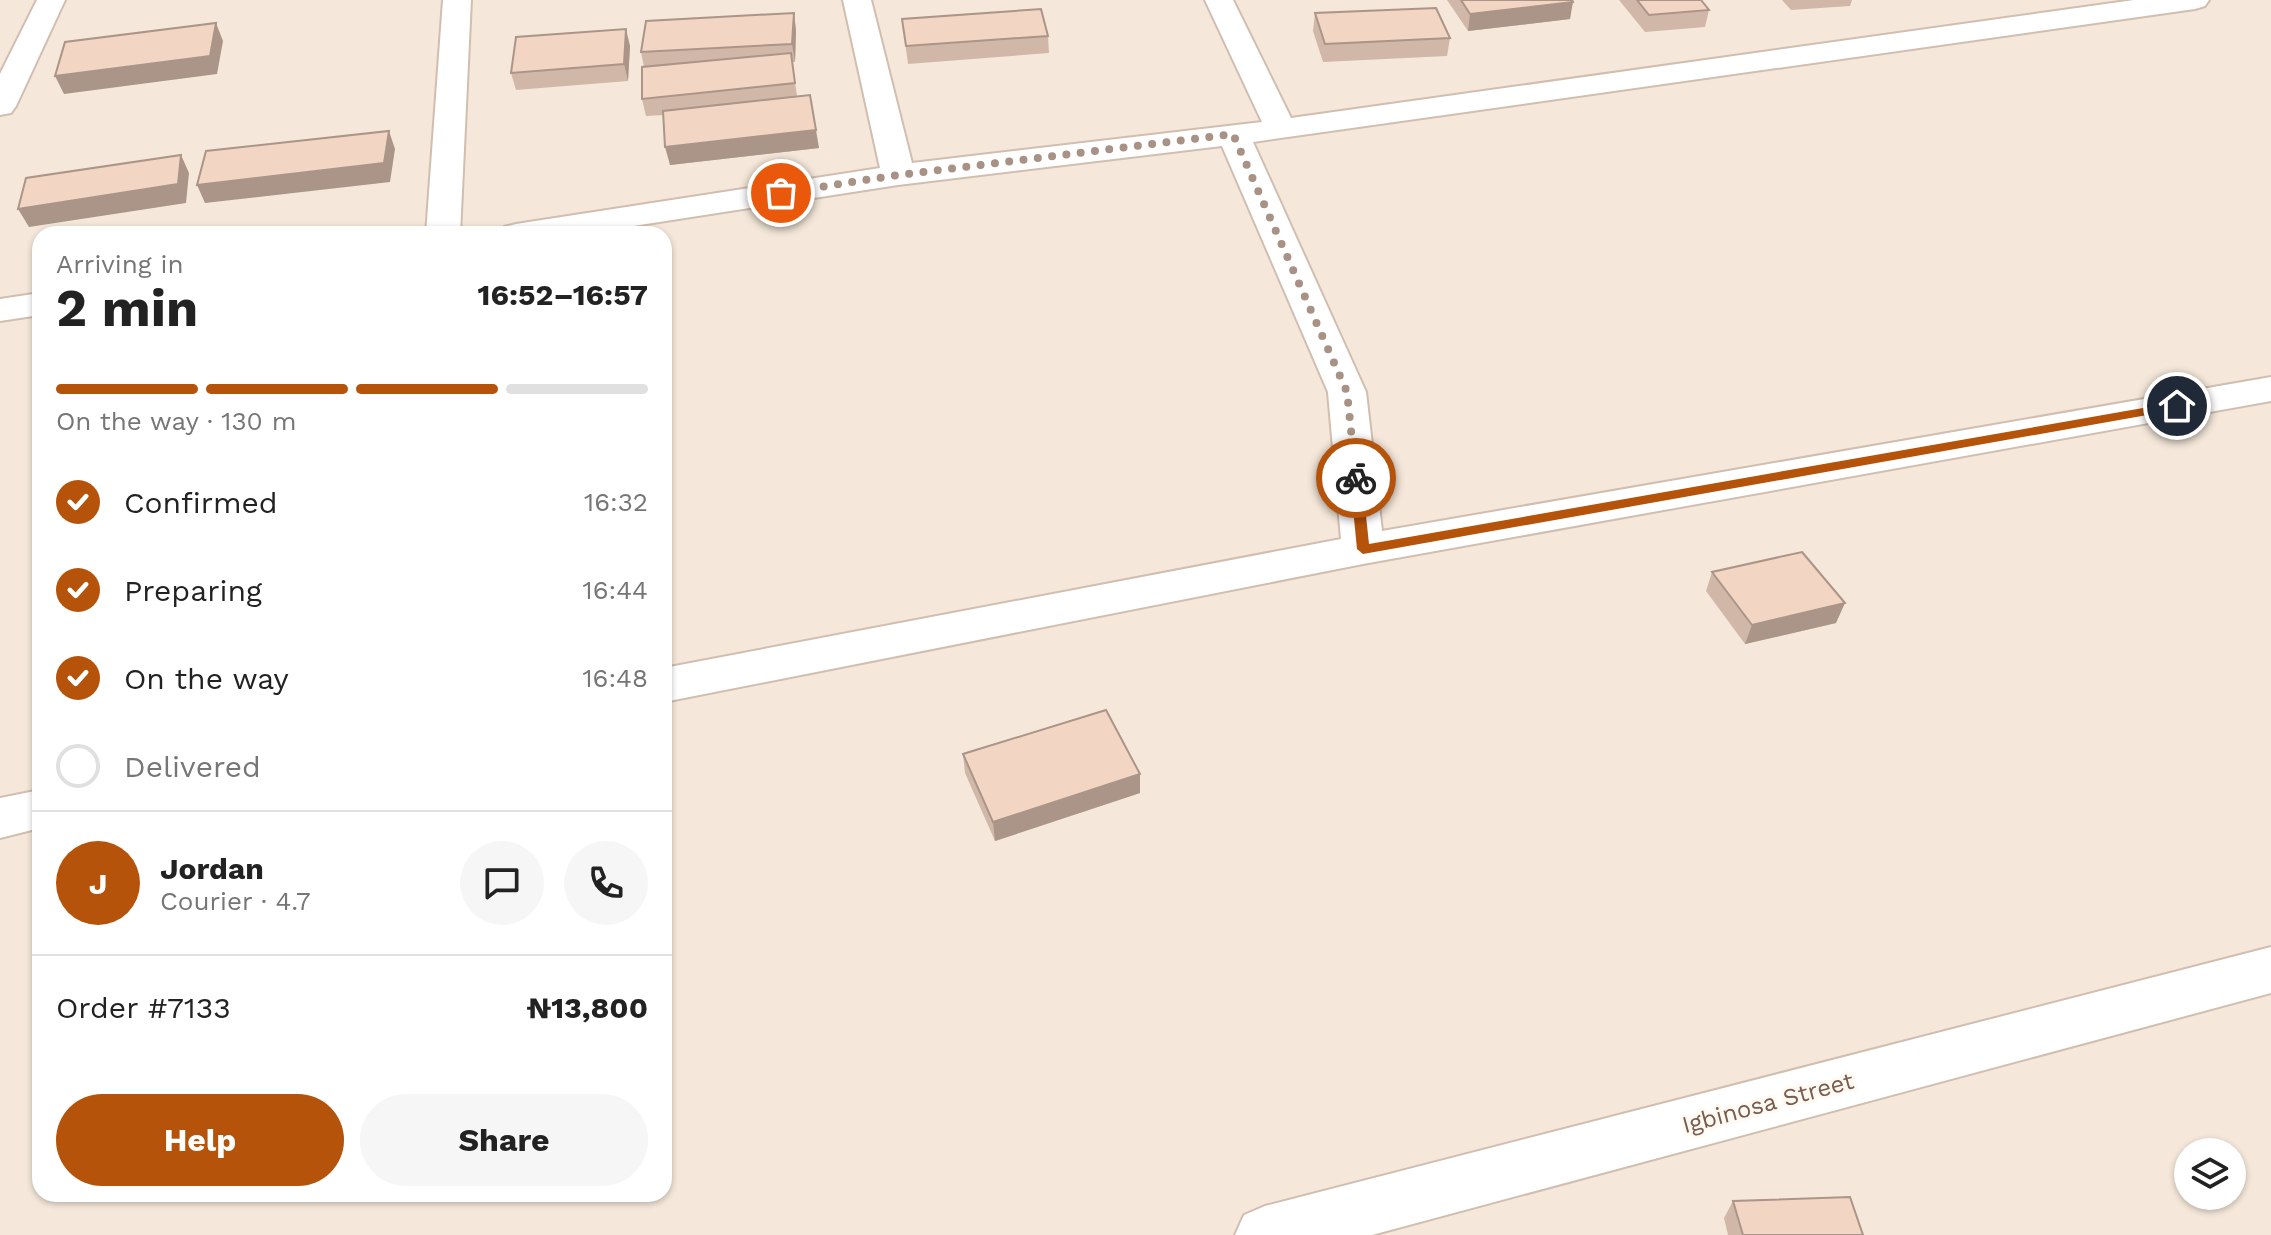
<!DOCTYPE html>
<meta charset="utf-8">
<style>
body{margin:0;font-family:"Work Sans",sans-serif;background:#f6f6f6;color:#222;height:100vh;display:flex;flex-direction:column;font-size:30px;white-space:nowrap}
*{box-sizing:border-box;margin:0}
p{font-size:26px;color:#767676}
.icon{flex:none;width:44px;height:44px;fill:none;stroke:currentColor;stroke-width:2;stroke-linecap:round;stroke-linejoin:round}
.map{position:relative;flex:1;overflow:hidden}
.drawer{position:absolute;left:32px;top:226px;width:640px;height:976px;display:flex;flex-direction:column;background:#fff;border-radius:24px;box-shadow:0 2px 6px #0004}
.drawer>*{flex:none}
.controls{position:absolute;left:2174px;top:1138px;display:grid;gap:16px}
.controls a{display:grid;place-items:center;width:72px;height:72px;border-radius:50%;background:#fff;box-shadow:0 2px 6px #0004;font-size:40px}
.pin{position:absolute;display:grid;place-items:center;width:68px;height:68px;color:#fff;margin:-34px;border:4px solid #fff;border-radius:50%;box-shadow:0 2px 8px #0007}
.courier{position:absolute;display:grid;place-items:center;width:80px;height:80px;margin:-40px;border:6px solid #b45309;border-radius:50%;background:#fff;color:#222;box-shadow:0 2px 10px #0007}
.summary em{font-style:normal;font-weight:700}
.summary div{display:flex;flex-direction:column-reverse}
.summary{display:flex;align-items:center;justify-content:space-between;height:136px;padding:0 24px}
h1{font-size:52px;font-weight:700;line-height:60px}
.bar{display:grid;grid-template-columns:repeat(4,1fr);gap:12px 8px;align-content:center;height:96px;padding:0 24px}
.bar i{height:10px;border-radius:6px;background:#e0e0e0}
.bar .selected{background:#b45309}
.bar p{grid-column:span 4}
.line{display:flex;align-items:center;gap:20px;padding:0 24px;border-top:2px solid #e0e0e0}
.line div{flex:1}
.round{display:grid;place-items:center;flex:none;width:84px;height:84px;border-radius:42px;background:#f6f6f6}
ol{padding:0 24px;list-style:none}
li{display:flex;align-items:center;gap:24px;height:88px}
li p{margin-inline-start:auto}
li .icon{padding:8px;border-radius:50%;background:#b45309;color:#fff;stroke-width:4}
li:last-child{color:#767676}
li i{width:44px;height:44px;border:4px solid #e0e0e0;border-radius:50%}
.primary-button{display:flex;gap:16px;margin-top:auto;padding:16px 24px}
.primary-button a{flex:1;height:92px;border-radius:48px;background:#b45309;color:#fff;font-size:32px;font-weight:700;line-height:92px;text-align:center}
.primary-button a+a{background:#f6f6f6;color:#222}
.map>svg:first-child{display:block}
</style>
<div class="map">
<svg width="2271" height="1235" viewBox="0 0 2271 1235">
<rect width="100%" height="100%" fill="#fdf6ec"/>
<path fill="#f5e8da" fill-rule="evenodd" d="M0,0H2271V1235H0ZM40,234H664V1194H40ZM2188,1152H2232V1196H2188Z"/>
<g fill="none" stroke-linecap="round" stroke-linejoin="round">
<defs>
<path id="street" d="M37,0H65L16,106L11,113L0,115V74Z
M443,0H471L460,234H426Z
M843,0H871L912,163L1262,122L1205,0H1233L1291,118L2134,0H2209L2205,6L2195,9L1253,142L1366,392L1382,531L2271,377V401L1363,564L664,702V668L1341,539L1328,392L1222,146L898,185L582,234H499L504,227L516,224L880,168Z
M40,293V315L0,321V299Z
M40,790V828L0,838V798Z
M2271,947V993L1372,1235H1235L1244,1215L1265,1206Z"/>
</defs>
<use href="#street" stroke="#d1beb0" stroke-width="4"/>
<use href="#street" fill="#fff" fill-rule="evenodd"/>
</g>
<path fill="#d1b7a8" d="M1447,0H1572L1570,19L1468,31Z
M1619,0H1701L1709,10L1705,27L1645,32Z
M1782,0H1852L1850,6L1791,10Z
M794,13L796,31L795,62H792L797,96L819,148L670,165L664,115L646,116L642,99L644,67L641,52Z
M1315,13L1450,38L1447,56L1323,62L1313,31Z
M902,19L1048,36L1049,53L908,64Z
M630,46L628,81L516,90L511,73Z
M1712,572L1836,623L1745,644L1706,591Z
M963,754L1140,774V793L995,841L965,773Z
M1733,1201L1863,1235H1728L1724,1218Z"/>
<path fill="#aa9588" d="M1573,2L1570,19L1468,31L1470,14Z
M794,13L796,31L795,62L792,44Z
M216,23L223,41L217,74L64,94L55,76Z
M626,29L630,46L628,81L624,64Z
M816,130L819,148L670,165L665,147Z
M389,131L395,149L390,182L205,203L197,185Z
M181,155L189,173L186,203L29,227L18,209Z
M1845,603L1836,623L1745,644L1752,625Z
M1140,774V793L995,841L993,822Z"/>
<path fill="#f3d5c3" stroke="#aa9588" stroke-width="2" d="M1461,0H1572L1573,2L1470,14Z
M1637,0H1701L1709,10L1649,15Z
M1436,8L1450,38L1325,44L1315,13Z
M1041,9L1048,36L906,46L902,19Z
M794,13L792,44L641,52L646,21Z
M216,23L210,56L55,76L65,42Z
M626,29L624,64L511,73L516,37Z
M791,53L795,83L642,99V67Z
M810,95L816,130L665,147L663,111Z
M389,131L384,163L197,185L206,151Z
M181,155L178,184L18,209L26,178Z
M1802,552L1845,603L1752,625L1712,572Z
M1106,710L1140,774L993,822L963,754Z
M1850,1197L1863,1235H1743L1733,1201Z"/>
<path fill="#b45309" d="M2177,402L2183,406L2181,409L1363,554L1357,549L1350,478L1356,474L1362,478L1369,544Z"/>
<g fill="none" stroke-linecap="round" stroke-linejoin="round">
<path stroke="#a89285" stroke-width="8" stroke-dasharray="0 14.4" d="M781,193L898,175L1233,134L1347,392L1356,478"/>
</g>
<g text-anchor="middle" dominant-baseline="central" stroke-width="7" stroke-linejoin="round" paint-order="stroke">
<g font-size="24" fill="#7a5c4d" stroke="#fffaf3">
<text transform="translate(1768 1103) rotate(-15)">Igbinosa Street</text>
</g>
</g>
</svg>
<div class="controls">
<a><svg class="icon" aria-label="layers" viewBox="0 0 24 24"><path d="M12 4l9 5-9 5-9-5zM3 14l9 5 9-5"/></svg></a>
</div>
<div class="pin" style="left:781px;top:193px;background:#ea580c"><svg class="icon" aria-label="bag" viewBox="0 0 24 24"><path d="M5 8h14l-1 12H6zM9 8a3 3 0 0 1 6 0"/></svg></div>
<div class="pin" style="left:2177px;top:406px;background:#1f2937"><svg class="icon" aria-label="home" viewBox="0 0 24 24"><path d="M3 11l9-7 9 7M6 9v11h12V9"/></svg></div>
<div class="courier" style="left:1356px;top:478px"><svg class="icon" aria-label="bike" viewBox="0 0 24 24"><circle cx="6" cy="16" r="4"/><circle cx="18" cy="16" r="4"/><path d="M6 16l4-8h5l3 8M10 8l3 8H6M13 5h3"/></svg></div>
<section class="drawer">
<div class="summary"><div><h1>2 min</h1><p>Arriving in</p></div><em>16:52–16:57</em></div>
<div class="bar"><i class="selected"></i><i class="selected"></i><i class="selected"></i><i></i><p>On the way · 130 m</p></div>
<ol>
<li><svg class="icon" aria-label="check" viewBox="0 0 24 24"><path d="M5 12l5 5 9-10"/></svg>Confirmed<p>16:32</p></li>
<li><svg class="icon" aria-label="check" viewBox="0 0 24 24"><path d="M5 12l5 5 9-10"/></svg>Preparing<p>16:44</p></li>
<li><svg class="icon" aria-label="check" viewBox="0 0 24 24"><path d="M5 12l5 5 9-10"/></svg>On the way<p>16:48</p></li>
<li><i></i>Delivered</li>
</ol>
<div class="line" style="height:144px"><b class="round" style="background:#b45309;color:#fff">J</b><div><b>Jordan</b><p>Courier · 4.7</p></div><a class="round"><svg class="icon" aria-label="chat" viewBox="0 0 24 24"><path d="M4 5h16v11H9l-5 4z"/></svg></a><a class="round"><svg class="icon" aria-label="phone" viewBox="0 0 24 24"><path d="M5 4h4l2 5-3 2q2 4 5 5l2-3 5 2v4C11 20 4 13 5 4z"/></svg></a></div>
<div class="line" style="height:104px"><div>Order #7133</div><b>₦13,800</b></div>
<div class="primary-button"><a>Help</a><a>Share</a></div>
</section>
</div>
